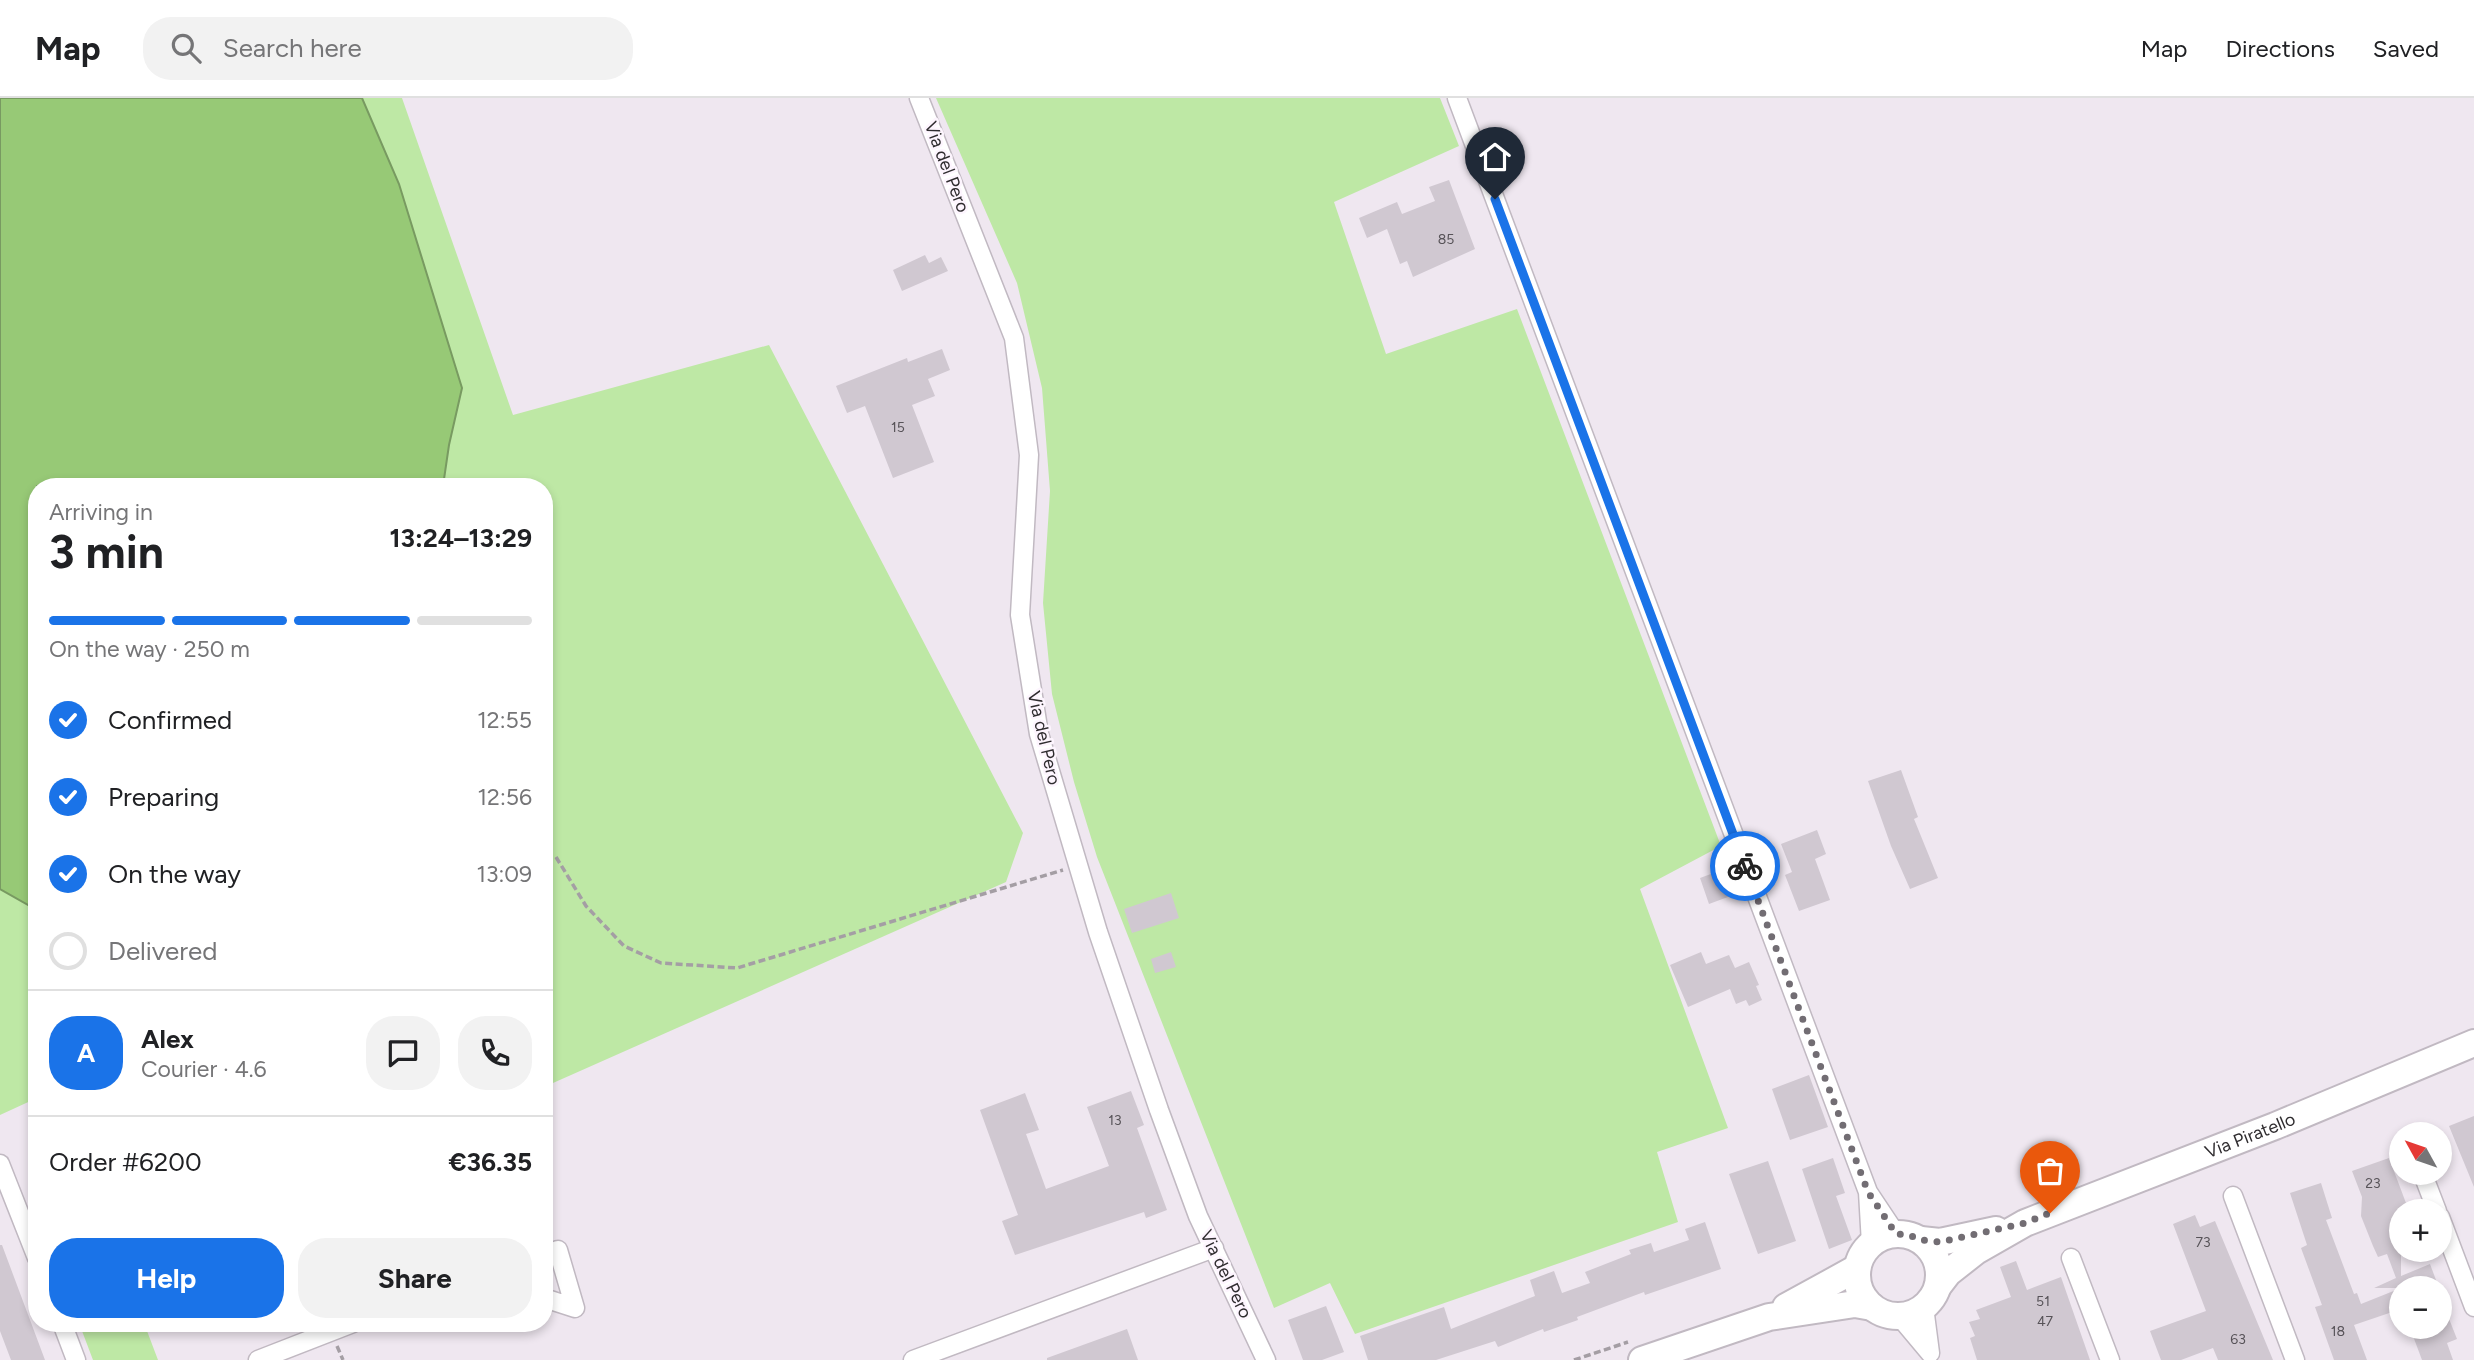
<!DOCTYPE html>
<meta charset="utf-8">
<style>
body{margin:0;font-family:Figtree,sans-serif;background:#f2f2f2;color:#202124;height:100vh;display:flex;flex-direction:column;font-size:26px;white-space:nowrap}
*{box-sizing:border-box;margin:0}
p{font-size:23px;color:#757577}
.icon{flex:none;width:38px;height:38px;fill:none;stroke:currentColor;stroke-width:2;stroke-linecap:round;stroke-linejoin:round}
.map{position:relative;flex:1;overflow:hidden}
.side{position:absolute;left:28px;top:380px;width:525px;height:854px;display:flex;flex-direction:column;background:#fff;border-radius:28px;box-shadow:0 4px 10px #0003}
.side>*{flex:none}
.needle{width:46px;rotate:310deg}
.controls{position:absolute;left:2389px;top:1024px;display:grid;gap:14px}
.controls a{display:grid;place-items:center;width:63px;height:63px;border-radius:50%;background:#fff;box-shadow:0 4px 10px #0003;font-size:35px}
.pin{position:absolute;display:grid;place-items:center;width:60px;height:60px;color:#fff;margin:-72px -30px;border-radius:50% 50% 50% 0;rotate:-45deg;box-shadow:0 0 7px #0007}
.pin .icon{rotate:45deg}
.courier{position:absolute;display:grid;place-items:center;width:70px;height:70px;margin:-35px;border:5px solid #1a73e8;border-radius:50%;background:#fff;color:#222;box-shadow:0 2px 9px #0007}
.overview em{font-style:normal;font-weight:700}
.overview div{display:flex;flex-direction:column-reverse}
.overview{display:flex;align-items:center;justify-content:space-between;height:119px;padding:0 21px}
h1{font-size:46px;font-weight:700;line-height:52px}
.bar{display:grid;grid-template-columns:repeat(4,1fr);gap:10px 7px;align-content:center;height:84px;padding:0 21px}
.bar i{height:9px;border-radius:5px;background:#e0e0e0}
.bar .selected{background:#1a73e8}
.bar p{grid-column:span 4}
.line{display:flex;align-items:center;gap:18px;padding:0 21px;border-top:2px solid #e0e0e0}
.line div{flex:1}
.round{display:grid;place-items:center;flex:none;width:74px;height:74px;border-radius:28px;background:#f2f2f2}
ol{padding:0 21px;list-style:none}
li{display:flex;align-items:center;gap:21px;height:77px}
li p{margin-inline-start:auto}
li .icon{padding:7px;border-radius:50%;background:#1a73e8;color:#fff;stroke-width:4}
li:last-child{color:#757577}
li i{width:38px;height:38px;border:4px solid #e0e0e0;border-radius:50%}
.action{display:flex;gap:14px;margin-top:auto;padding:14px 21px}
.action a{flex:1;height:80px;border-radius:28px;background:#1a73e8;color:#fff;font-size:28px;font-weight:700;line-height:80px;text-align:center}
.action a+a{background:#f2f2f2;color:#202124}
header{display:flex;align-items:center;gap:42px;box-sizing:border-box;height:98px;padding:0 35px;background:#fff;border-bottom:2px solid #e0e0e0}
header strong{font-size:33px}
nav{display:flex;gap:38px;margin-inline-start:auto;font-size:24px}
.search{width:490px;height:63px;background:#f2f2f2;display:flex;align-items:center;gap:18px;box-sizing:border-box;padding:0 24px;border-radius:28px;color:#757577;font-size:26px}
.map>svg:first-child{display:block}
</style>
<header>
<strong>Map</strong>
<div class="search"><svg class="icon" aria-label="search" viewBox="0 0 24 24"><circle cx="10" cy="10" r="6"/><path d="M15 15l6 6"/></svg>Search here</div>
<nav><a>Map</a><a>Directions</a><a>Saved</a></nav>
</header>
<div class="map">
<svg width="2474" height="1262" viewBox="0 0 2474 1262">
<rect width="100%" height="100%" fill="#efe7f0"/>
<path fill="#bee8a5" d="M362,0H402L513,317L769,247L1023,735L1006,784L544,989V388H443L449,347Z
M936,0H1440L1459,48L1334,104L1386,256L1517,211L1721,748L1640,791L1728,1030L1657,1054L1678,1124L1355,1236L1330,1185L1274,1210L1097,759L1074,684L1052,596L1043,505L1050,393L1042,290L1017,185Z
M0,791L37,812V1000L0,1017Z
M79,1225H144L158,1262H93Z"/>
<path fill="#97c976" stroke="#789a61" stroke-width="2" d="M0,0H362L399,86L462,290L449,347L443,388H37V812L0,791Z"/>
<path fill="#d0c8d1" d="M1449,82L1475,151L1413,179L1407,163L1400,166L1387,131L1367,140L1359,120L1397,104L1402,116L1435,103L1429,89Z
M925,157L929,165L941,159L948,173L902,193L893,172Z
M942,251L950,272L928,281L935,298L912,307L934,364L893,380L865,308L847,315L836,288L907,260L908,264Z
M1901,672L1918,719L1914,721L1938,780L1910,791L1891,748L1868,683Z
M1817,732L1826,756L1815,761L1830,802L1799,813L1785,777L1792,774L1781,746Z
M1727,770L1736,796L1709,806L1700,780Z
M1171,795L1179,820L1132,835L1124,811Z
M1171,854L1176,869L1155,875L1151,861Z
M1701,854L1706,866L1729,857L1735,870L1749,864L1759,887L1756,888L1762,902L1749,908L1746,902L1736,906L1730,891L1688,909L1670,867Z
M1809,977L1828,1029L1790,1042L1772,991Z
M1131,993L1144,1027L1137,1030L1167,1112L1146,1120L1144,1114L1015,1157L1002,1123L1018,1117L980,1012L1025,995L1039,1032L1026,1036L1046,1091L1109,1068L1087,1009Z
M2474,1018V1089L2449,1028Z
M1833,1060L1845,1095L1836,1098L1852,1142L1829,1151L1802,1071Z
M2389,1060L2409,1113H2401V1178L2430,1166L2439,1190H2374L2396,1180L2387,1156L2378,1159L2373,1148L2361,1118L2362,1099L2352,1073Z
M1768,1063L1796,1143L1758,1156L1729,1076Z
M2321,1085L2332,1120L2326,1122L2354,1196L2357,1195L2361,1206L2401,1190V1211L2354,1227L2367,1262H2334L2315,1209L2322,1207L2301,1150L2307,1147L2290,1095Z
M2195,1117L2200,1129L2215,1123L2273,1262H2218L2213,1250L2181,1262H2161L2150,1233L2206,1213L2173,1126Z
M1705,1124L1721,1171L1645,1197L1644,1194L1577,1219L1578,1222L1544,1234L1543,1231L1498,1249L1495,1243L1436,1262H1368L1360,1238L1444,1209L1451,1231L1535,1198L1530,1182L1554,1173L1562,1195L1590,1185L1585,1174L1631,1156L1629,1152L1651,1145L1654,1154L1689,1142L1685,1131Z
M0,1147H2L45,1262H11L0,1233Z
M2016,1163L2027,1192L2061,1179L2090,1262H1977L1970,1240L1975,1238L1969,1224L1980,1221L1976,1212L2011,1199L2000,1169Z
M2440,1198L2457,1241L2447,1245L2453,1262H2422L2413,1238L2440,1228Z
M1326,1208L1344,1254L1322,1262H1303L1288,1222Z
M1127,1231L1138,1262H1047V1260Z"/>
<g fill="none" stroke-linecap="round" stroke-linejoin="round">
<defs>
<path id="minor" d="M919,0L1014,240L1029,357L1020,517L1039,636L1098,834L1159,1012L1198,1118L1266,1262
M1457,0L1868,1094
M0,1066L37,1160
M2422,1074L2437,1113
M2233,1098L2295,1262
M2440,1119L2474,1209
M1871,1146L1868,1094L1896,1136
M544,1157L558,1152L575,1210L544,1200
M2071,1160L2110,1262
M1899,1218L1930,1255L1924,1209
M62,1225L76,1262
M258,1262L353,1225
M913,1262L1214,1150"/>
<g id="primary">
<circle cx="1898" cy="1177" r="41"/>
<path d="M1921,1142L1940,1144L1996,1132"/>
<path id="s1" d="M1938,1188L1948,1175L1976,1153L2025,1125L2275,1028L2474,945"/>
<path d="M1786,1209L1857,1170"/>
<path d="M1642,1262L1769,1219L1855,1206L1872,1209"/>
</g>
</defs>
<use href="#minor" stroke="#c1b9c2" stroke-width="21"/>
<use href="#primary" stroke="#c1b9c2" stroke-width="30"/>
<path stroke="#a49ea4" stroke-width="3.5" stroke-dasharray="7 3.5" stroke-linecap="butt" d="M556,759L586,808L624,848L661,865L737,870L1063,772
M337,1248L343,1262
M1574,1262L1628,1244"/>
<use href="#minor" stroke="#fff" stroke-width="18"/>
<use href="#primary" stroke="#fff" stroke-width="26"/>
</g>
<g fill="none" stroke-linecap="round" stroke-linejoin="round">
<path stroke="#726d73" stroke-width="7" stroke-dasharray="0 12.6" d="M1745,768L1868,1094L1896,1136L1909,1137L1921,1142L1940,1144L2025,1125L2050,1115"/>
<path stroke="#1a73e8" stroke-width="9" d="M1495,101L1745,768"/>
</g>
<g text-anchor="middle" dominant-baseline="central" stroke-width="5" stroke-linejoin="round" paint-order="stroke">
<g font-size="14" fill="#575358">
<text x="1446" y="141">85</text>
<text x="898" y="329">15</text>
<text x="1115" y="1022">13</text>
<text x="2373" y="1085">23</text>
<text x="2203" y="1144">73</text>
<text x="2043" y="1203">51</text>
<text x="2045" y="1223">47</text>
<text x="2338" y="1233">18</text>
<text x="2238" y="1241">63</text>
</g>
<g font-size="18" fill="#2f2c2f" stroke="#fdf5fe">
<text transform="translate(947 69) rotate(69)">Via del Pero</text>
<text transform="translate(1044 640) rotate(77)">Via del Pero</text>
<text stroke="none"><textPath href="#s1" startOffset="350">Via Piratello</textPath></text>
<text transform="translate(1226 1176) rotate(64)">Via del Pero</text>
</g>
</g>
</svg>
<div class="controls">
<a><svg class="needle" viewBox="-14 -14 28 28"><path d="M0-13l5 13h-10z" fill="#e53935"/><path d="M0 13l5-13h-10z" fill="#757577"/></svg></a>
<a>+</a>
<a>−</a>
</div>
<div class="pin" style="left:2050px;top:1115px;background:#ea580c"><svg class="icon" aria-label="bag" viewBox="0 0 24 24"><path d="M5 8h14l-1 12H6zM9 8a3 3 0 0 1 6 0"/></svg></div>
<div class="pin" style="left:1495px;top:101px;background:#1f2937"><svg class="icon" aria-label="home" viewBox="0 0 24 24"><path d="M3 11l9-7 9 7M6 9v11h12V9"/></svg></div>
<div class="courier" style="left:1745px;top:768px"><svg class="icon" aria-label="bike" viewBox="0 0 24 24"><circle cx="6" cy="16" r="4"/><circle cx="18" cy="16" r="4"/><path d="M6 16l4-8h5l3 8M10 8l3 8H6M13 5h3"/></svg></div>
<section class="side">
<div class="overview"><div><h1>3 min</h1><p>Arriving in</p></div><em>13:24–13:29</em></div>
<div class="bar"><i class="selected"></i><i class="selected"></i><i class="selected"></i><i></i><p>On the way · 250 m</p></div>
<ol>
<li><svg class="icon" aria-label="check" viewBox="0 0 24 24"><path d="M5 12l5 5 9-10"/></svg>Confirmed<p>12:55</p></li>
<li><svg class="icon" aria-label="check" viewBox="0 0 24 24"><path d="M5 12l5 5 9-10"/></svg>Preparing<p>12:56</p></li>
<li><svg class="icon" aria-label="check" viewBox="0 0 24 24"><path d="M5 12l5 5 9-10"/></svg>On the way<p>13:09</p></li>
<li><i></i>Delivered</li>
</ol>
<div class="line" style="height:126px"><b class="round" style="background:#1a73e8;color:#fff">A</b><div><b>Alex</b><p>Courier · 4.6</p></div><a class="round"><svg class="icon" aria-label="chat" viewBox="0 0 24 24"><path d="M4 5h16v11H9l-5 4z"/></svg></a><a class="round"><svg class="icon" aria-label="phone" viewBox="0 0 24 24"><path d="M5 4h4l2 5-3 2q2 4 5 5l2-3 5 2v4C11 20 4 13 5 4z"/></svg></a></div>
<div class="line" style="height:91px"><div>Order #6200</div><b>€36.35</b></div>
<div class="action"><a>Help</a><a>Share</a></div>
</section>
</div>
